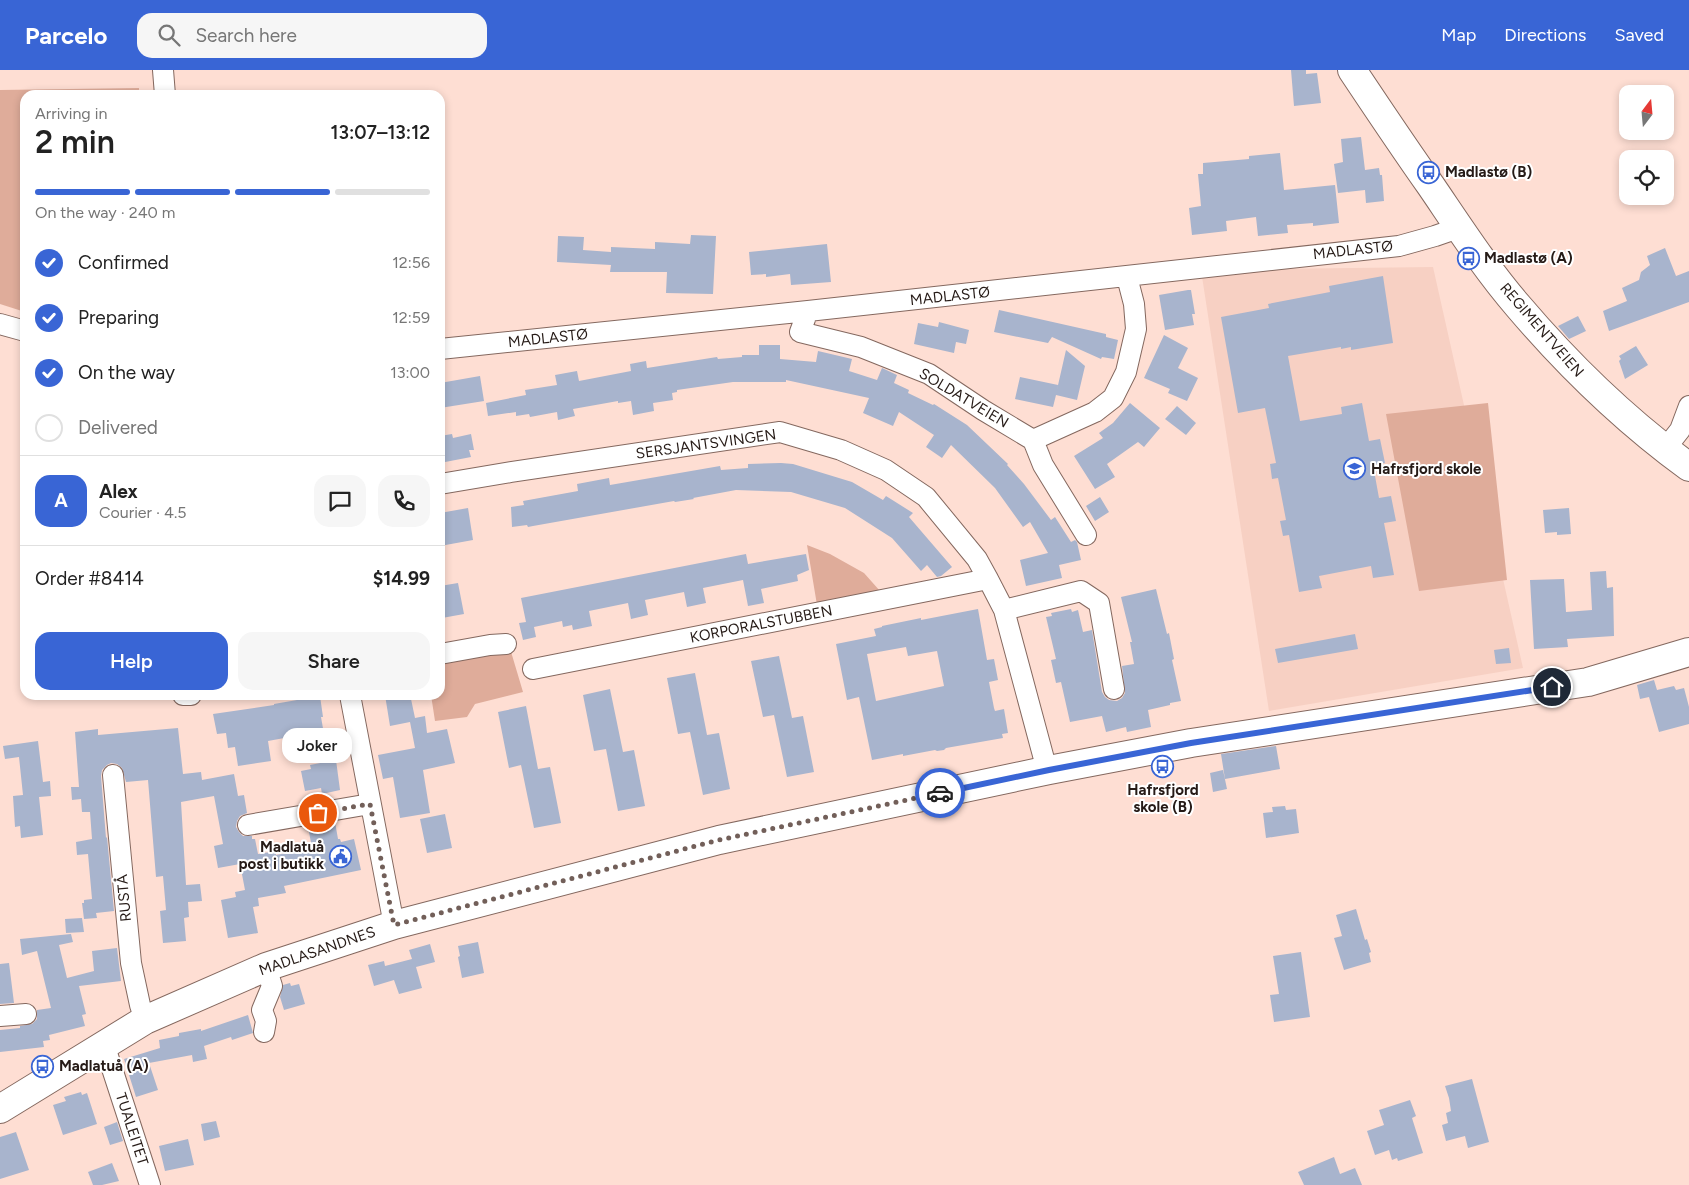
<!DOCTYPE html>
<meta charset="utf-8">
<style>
body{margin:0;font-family:Figtree,sans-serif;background:#f6f6f6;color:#222;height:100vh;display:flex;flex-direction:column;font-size:19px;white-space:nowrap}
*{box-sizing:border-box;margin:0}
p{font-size:16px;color:#767676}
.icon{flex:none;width:28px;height:28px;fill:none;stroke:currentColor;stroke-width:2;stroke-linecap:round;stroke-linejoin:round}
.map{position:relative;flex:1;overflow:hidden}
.panel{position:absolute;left:20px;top:20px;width:425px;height:610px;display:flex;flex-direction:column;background:#fff;border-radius:15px;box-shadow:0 2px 8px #0003}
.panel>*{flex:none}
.needle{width:32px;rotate:16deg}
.buttons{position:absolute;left:1619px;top:15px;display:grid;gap:10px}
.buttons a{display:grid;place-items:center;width:55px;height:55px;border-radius:10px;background:#fff;box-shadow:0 2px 8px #0003;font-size:25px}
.pin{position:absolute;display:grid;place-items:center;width:42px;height:42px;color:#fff;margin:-21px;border:2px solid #fff;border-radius:50%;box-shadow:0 1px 5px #0007}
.courier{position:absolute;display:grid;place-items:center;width:50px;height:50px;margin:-25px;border:4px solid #3965d5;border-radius:50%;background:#fff;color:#222;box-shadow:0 1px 6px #0007}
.bubble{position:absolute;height:35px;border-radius:15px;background:#fff;box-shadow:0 2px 8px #0003;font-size:16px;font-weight:600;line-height:35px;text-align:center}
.headline em{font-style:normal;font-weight:600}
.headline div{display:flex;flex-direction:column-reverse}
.headline{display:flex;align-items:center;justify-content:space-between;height:85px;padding:0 15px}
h1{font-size:32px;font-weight:600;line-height:38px}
.bar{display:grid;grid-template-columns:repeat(4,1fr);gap:8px 5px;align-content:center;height:60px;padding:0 15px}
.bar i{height:6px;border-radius:4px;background:#e0e0e0}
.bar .selected{background:#3965d5}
.bar p{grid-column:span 4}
.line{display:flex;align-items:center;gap:12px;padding:0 15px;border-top:1px solid #e0e0e0}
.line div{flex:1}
.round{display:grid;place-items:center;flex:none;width:52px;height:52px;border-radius:15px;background:#f6f6f6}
ol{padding:0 15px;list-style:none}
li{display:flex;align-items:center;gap:15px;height:55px}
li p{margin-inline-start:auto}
li .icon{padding:5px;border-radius:50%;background:#3965d5;color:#fff;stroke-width:4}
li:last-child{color:#767676}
li i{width:28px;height:28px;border:2px solid #e0e0e0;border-radius:50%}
.cta{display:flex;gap:10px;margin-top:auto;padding:10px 15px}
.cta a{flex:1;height:58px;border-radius:15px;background:#3965d5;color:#fff;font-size:20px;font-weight:600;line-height:58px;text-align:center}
.cta a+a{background:#f6f6f6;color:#222}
header{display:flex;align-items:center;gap:30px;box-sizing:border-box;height:70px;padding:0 25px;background:#3965d5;color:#fff}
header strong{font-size:24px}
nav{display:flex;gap:28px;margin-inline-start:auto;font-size:18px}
.search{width:350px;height:45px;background:#f6f6f6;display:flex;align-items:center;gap:12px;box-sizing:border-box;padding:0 18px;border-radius:15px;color:#767676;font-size:19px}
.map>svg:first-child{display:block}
</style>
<header>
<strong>Parcelo</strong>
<div class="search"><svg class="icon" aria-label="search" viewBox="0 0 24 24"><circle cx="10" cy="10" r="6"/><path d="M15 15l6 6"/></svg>Search here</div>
<nav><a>Map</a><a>Directions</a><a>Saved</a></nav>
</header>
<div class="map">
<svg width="1689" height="1115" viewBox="0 0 1689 1115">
<rect width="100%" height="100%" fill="#feded3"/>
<path fill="#f7d0c3" d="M1433,197L1523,598L1269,641L1201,200Z"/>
<path fill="#dfac9a" d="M139,18V25H25V242L0,234V20Z
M1488,333L1507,510L1419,521L1386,344Z
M807,475L830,484L864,503L880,521L817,535Z
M509,575L523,622L475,634L467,647L435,651L431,625H440V589Z"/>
<path fill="#a8b4cd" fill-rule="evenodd" d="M1291,0H1306V4L1317,3L1321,33L1294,36Z
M1361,67L1365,100L1379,98L1380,105H1382L1384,131L1366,133L1365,120L1338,123L1334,94L1343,92L1341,69Z
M1280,83L1284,120L1335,115L1339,153L1313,156V153L1287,155L1288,163L1258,166L1256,147L1226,151L1227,161L1192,165L1189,138L1201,136L1198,104H1203V93L1249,89V86Z
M691,165L716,166L713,224L666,223L667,202H610L611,195L557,192L558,166L584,167L583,180L611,182V177L655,179V172L690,174Z
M827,174L831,212L791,215L790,204L766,207V204L751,205L749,182Z
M1665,178L1676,206L1689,201V232L1609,261L1603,241L1627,231L1622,218L1639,210L1641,202L1650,195L1647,186Z
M1383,206L1393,273L1351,280V277L1341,279V277L1288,286L1300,351L1342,344L1341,337L1362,333L1369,371L1380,369L1385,393L1373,395L1379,428L1391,426L1396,451L1384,453L1394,505L1373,508L1371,496L1319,506L1322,518L1299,522L1289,465L1283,466L1280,451L1286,450L1278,408L1272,409L1270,394L1276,393L1265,338L1238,343L1221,247L1269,238L1268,234L1330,222L1329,216Z
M1188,220H1191L1195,244H1192L1194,255L1165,260L1159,225Z
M999,240L1106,264V267L1118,270L1114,289L1102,287L1101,289L1052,267L1048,273L994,262Z
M1578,246L1586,261L1569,269L1558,256Z
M939,252L969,260L966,274L956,272L954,283L914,274L918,253L938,257Z
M1164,265L1188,278L1178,298L1198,308L1187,331L1168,323L1170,319L1144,308Z
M759,275H780V289L816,292L818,281L852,289L849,301L877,310L882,298L897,305L894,313L909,320L908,323L933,335L934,334L967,355L1008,394L1007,395L1024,414L1051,450L1055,447L1071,472L1075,470L1077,472L1081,490L1059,495L1062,508L1026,516L1020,490L1048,483L1030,452L1023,457L995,418L951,375L942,388L926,377L934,365L899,342L893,356L863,343L869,328L786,310V312H733L677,320V322L672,323L673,330L653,333L654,341L633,345L631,331L618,333V331L573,339L575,346L558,350L557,342L530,347L529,344L516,346V342L488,346L486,333L526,325L525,320L557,315L555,305L577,301L579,311L631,301L630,294L646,291L647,298L717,287L718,289L742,287V285H759Z
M1636,276L1648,295L1625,309L1619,291L1621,289L1619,286Z
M1066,280L1085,296L1077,330L1056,325L1053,337L1015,329L1020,307L1058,315L1056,324Z
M480,306L484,331L440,338V313Z
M1130,333L1160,358L1144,377L1138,372L1107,394L1115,407L1095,419L1074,386L1103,368L1099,363L1113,353Z
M1177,336L1196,353L1186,365L1165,349Z
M452,364L453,368L471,364L474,380H469L471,387L440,393V366Z
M781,393L793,394L852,412L883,430L886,426L913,443L909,447L952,497L941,506L937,507L927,495L921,501L892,468L845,438L791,422L736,420L693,428L694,429L675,432L674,431L533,456L528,457L527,455L512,457L511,437L524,435L523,431L578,421L577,414L609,408L610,415L720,396L721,400L748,398V394Z
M1100,427L1109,442L1095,451L1086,436Z
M468,438L473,470L440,476V443Z
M1569,438L1571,464L1557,465V462L1545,463L1543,440Z
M746,484L748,494L806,484L809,500L797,505L798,511L761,519L764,533L748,536L743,510L703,518L706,533L687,537L684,522L645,530L648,545L631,549L628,533L589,541L592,556L573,560L572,555L563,557L562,551L534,557L536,567L523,570L519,553L526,552L521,528Z
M1606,501L1607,518L1613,517L1614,566L1567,569L1568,577L1534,579L1530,510L1564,509L1566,542L1592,540L1590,502Z
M458,513L464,544L442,548L440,535V516Z
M1156,519L1167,564L1169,563L1174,589L1172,590L1181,631L1170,633V635L1148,640L1151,657L1127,662L1126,657L1106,662L1102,646L1070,652L1061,612L1056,613L1051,590L1056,589L1046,547L1052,546L1051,543L1071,539L1072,542L1078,540L1083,562L1092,560L1102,622L1105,627L1109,630L1117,631L1122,628L1125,623L1122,596L1134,594L1130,572H1132L1121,527Z
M978,539L987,590L994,589L998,610L989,612L994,638L995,641L1004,639L1008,663L1002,664L1003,668L946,678L944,680L937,681L935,680L903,686V684L872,690L859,627L847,630L836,574L876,566L874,559L882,557V556L921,548V550ZM906,577L908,586L937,581L944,616L876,631L867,584Z
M1355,564L1358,579L1278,593L1275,579Z
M1509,578L1511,593L1496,594L1494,580Z
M779,586L792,648L803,646L814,702L787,707L774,645L763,647L751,591Z
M695,603L707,665L719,663L730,719L703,725L690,662L678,664L667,608Z
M1654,610L1657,620L1674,616L1676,620L1684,618L1689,637V654L1659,662L1649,627L1640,629L1637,615Z
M610,619L623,682L634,680L645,736L618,741L606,679L594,681L583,625Z
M385,625H408L409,629H411L415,648L425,646L427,663L447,659L455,693L423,700L430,743L400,748L393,707L383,709L378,685L415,678L410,652L390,656Z
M320,626L323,647H321L324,664L307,667L306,664L268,671L271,691L238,696L235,677L228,678L226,663L217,664L213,644L274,635V634Z
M526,636L538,699L550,697L561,753L534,758L521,695L509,698L498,642Z
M178,658L183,704L201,702L202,710L234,704L238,726L244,725L247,743L240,746L237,751L236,757L239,762L243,766H252V769H255L258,784L276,781V785L312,778L309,762L316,761L315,756L335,752L338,769H340L341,772L354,769L361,800L284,816L286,823L258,828L259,836L253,837L258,863L228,868L221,830L236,827L235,822L245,820L240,794L218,798L214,776L223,774L214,726L181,732L186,815L200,814L202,831L188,832L189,847L184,848L186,871L163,873L160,841L166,840L163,806L156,807L148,710L126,712L122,698L117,694L111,693L107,695L102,700L101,706L106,768L107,767L114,841L96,843L97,848L84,849L82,833H84V830L92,829L88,784L77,785L76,772L92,769L90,742H82L81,729L72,730L71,717H79L75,662L98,659V665Z
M38,671L43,712L50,711L51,726L39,727L43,765L21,768L20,756L15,757L13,726L23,725L19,687L5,689L3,676Z
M1276,676L1280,699L1225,709L1221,684Z
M336,690L340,720L322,724L321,718L305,721L301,701L311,699L310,695Z
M1223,700L1227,719L1213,722L1210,703Z
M1285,736L1286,740L1296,739L1299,763L1266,768L1263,743L1273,742L1272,737Z
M445,744L452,778L427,783L420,749Z
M1356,839L1365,870L1367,869L1371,882L1369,883L1371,892L1344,900L1334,868L1342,866L1336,845Z
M82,848L84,862L66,863L65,849Z
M71,864L73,872L59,875L67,908L94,901L92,881L117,878L121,911L79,916L86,944L82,945L85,956L49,965L50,970L43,971L44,977L0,982V960L20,958V956L32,954L37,949V940L51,938L37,881L22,885L20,869Z
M478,872L484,903L462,908L458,887L460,886L458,876Z
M430,874L435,892L416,897L422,918L399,924L394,910L374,916L368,895L384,891L385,896L412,889L409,880Z
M1301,882L1310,947L1274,952L1270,925L1279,924L1273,886Z
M9,893L14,933L0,934V894Z
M290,913L291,916L299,914L305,934L284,940L280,927L283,915Z
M248,945L253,963L232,970L231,967L204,976L207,989L193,992L192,985L149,993L158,1020L136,1027L124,989L160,978L159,970L179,966V963L201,959V961Z
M1472,1009L1489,1072L1468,1078L1465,1066L1446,1071L1442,1055L1448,1053L1446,1043L1451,1041L1449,1028L1445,1016Z
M81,1022L82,1025L87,1023L97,1054L63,1065L53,1035L66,1031L64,1027Z
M1410,1030L1416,1046L1412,1048L1423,1083L1398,1091L1397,1088L1392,1090L1389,1080L1375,1085L1367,1061L1384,1055L1379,1040Z
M216,1051L220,1067L204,1071L201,1054Z
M117,1052L123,1071L110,1075L104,1057Z
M16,1062L29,1100L0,1109V1067Z
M188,1069L194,1095L165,1101L159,1076Z
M1334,1087L1340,1104L1355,1098L1362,1115H1304L1298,1102Z
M112,1093L119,1111L102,1115H93L88,1102Z"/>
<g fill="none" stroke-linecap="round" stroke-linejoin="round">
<defs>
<path id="street" d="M163,0L165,25
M808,241L800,262L861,277L929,304L983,340L1033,370L1095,342L1113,328L1126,302L1136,259L1134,234L1127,207
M0,254L25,261
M440,279L808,241L1399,176L1435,166L1458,158
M1033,370L1043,395L1086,465
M1665,379L1680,360L1689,336
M440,414L511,402L780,362L841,380L886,400L926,427L977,489L988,509L1004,540L1044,689L1049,700
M1004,540L1081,521L1099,533L1114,619
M440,584L490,575L506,574
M533,599L988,509
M183,625H191
M350,625L394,855
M113,705L131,893L140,935L145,950
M248,755L370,734
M0,946L26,944
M264,962L266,951L262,940L272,916L266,897
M104,974L150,1115"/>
<path id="secondary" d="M1352,0C1378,39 1404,78 1431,116C1459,157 1486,199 1518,236C1569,296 1626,351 1689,397
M0,1039L145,950L266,897L394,855L719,770L1049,700L1191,673L1588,612L1689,582"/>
</defs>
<use href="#street" stroke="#84685f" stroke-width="22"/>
<use href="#secondary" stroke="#84685f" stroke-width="30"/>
<use href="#street" stroke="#fff" stroke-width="20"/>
<use href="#secondary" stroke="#fff" stroke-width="28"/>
</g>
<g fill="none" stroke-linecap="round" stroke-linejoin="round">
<path stroke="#725f59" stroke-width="5" stroke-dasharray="0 9" d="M318,743L370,734L394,855L719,770L940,723"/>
<path stroke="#3965d5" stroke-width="6" d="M940,723L1049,700L1191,673L1552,617"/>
</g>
<defs>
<symbol id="bus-ring" viewBox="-11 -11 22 22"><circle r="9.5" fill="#fff" stroke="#3965d5" stroke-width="1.5"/><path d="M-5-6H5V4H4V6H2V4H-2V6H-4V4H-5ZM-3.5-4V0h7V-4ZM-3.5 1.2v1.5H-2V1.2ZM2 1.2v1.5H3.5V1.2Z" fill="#3965d5"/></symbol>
<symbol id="school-ring" viewBox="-11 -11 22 22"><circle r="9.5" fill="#fff" stroke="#3965d5" stroke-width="1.5"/><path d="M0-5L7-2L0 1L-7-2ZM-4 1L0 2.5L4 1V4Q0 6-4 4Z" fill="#3965d5"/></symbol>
<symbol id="civic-ring" viewBox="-11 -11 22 22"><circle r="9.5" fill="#fff" stroke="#3965d5" stroke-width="1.5"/><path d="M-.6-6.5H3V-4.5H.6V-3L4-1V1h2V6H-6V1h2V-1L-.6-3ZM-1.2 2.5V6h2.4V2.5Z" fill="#3965d5"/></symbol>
</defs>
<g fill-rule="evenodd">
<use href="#bus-ring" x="1416" y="90" width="25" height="25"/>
<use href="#bus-ring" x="1456" y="176" width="25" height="25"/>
<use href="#school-ring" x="1342" y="386" width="25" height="25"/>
<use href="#bus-ring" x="1150" y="684" width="25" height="25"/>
<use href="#civic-ring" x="328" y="774" width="25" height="25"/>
<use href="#bus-ring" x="30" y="984" width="25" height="25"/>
</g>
<g text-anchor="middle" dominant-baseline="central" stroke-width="4" stroke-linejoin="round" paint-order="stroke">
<g font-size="15" font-weight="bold" fill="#261b17" stroke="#fff" text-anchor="start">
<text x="1445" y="102">Madlastø (B)</text>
<text x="1484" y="188">Madlastø (A)</text>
<text x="1371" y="399">Hafrsfjord skole</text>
<text x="1163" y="720" text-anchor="middle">Hafrsfjord<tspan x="1163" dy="17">skole (B)</tspan></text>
<text x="324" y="777" text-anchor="end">Madlatuå<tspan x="324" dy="17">post i butikk</tspan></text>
<text x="59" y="996">Madlatuå (A)</text>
</g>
<g font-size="15" fill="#261b17" stroke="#fff">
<text transform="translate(1353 180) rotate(-6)">MADLASTØ</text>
<text transform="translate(950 226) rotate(-6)">MADLASTØ</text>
<text transform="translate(1542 260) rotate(49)">REGIMENTVEIEN</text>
<text transform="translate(548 268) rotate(-6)">MADLASTØ</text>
<text transform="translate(964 328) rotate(31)">SOLDATVEIEN</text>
<text transform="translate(706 374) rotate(-8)">SERSJANTSVINGEN</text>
<text transform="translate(761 554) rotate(-11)">KORPORALSTUBBEN</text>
<text transform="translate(124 828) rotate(-95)">RUSTÅ</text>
<text transform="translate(317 881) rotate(-19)">MADLASANDNES</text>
<text transform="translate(132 1059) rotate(72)">TUALEITET</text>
</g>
</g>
</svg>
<div class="buttons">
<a><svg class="needle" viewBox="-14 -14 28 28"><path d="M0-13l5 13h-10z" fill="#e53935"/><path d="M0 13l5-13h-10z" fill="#767676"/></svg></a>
<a><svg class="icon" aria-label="locate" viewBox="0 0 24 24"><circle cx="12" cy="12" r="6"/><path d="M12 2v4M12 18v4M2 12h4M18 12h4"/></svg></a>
</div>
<div class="pin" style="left:318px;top:743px;background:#ea580c"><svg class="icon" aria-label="bag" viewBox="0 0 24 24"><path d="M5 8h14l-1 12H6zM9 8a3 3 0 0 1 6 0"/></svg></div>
<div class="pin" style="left:1552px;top:617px;background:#1f2937"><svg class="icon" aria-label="home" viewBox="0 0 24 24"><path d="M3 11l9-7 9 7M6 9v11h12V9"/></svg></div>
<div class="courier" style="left:940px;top:723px"><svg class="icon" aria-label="car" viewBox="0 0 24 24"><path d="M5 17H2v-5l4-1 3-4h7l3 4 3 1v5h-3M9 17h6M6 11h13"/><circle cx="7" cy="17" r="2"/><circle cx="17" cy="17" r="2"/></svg></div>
<div class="bubble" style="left:282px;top:658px;width:70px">Joker</div>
<section class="panel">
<div class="headline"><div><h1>2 min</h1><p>Arriving in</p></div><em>13:07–13:12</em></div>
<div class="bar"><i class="selected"></i><i class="selected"></i><i class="selected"></i><i></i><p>On the way · 240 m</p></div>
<ol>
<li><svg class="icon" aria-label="check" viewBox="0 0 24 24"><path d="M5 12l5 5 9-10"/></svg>Confirmed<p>12:56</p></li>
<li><svg class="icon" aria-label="check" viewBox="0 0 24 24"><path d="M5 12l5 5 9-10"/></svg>Preparing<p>12:59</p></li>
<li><svg class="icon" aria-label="check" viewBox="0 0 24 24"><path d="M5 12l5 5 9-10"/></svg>On the way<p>13:00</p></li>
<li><i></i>Delivered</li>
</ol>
<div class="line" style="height:90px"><b class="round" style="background:#3965d5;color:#fff">A</b><div><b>Alex</b><p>Courier · 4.5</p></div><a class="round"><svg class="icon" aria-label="chat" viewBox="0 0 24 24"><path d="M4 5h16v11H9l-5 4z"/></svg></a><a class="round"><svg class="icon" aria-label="phone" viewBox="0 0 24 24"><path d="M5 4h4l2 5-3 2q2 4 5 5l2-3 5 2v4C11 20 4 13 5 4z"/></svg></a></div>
<div class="line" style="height:65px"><div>Order #8414</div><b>$14.99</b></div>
<div class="cta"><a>Help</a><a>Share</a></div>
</section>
</div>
